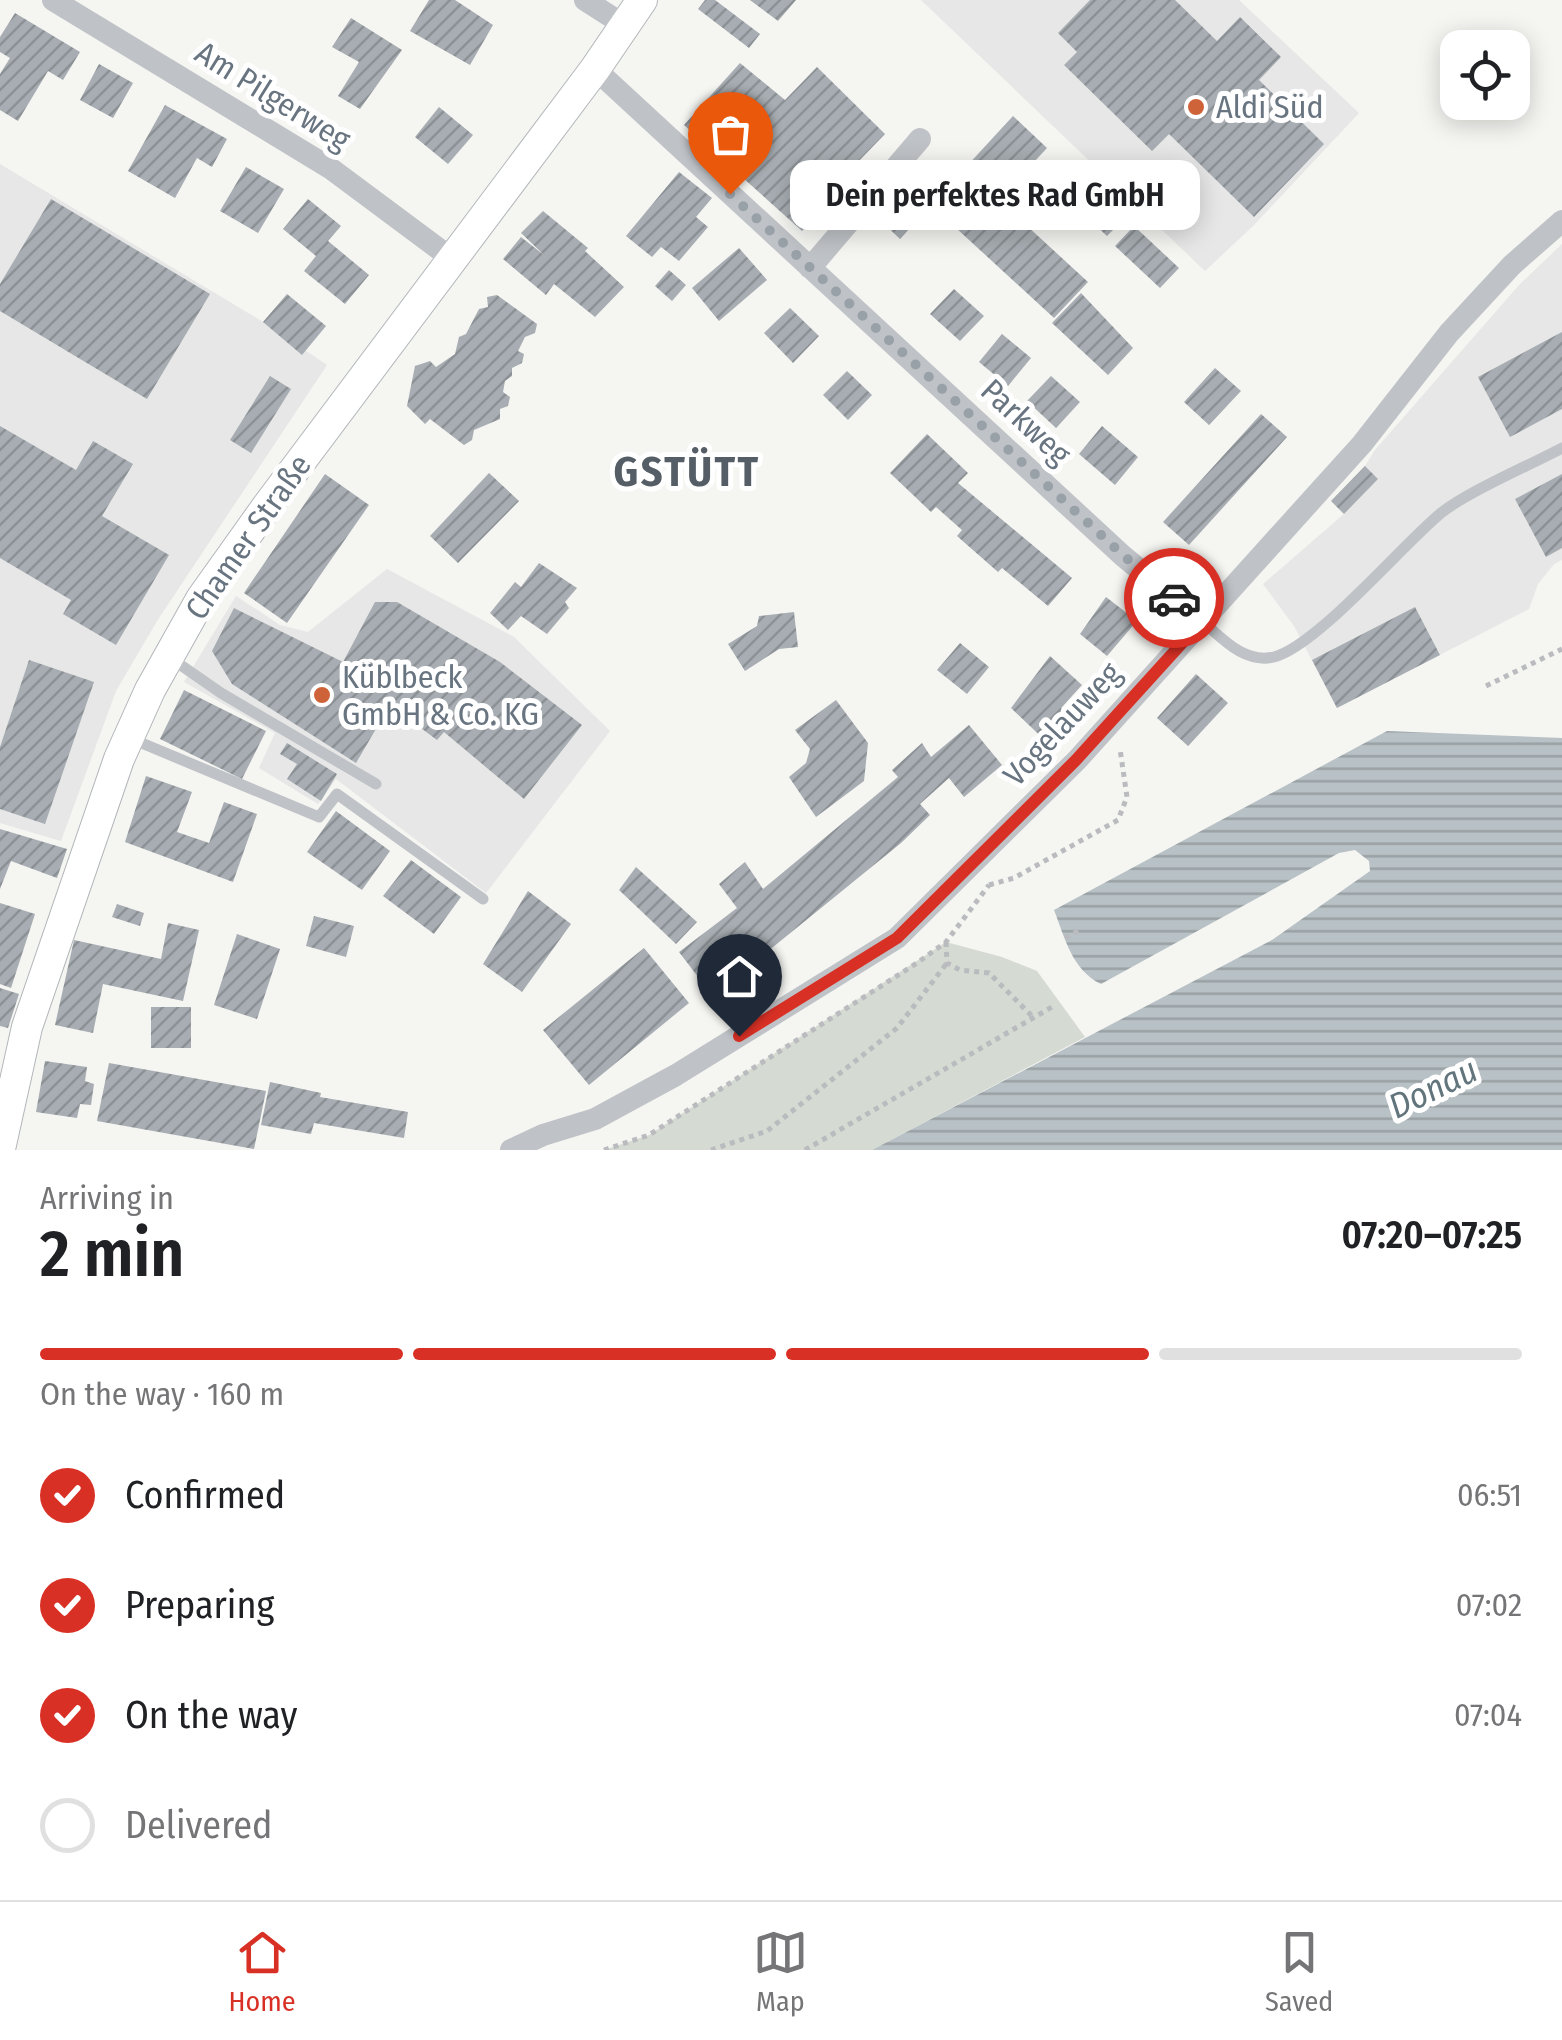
<!DOCTYPE html>
<meta charset="utf-8">
<style>
body{margin:0;font-family:"Fira Sans Condensed",sans-serif;background:#f6f6f6;color:#202124;height:100vh;display:flex;flex-direction:column;font-size:38px;white-space:nowrap}
*{box-sizing:border-box;margin:0}
p{font-size:32px;color:#757577}
.icon{flex:none;width:55px;height:55px;fill:none;stroke:currentColor;stroke-width:2;stroke-linecap:round;stroke-linejoin:round}
.map{position:relative;height:1150px;overflow:hidden}
.panel{display:flex;flex-direction:column;background:#fff;flex:1}
.panel>*{flex:none}
.tools{position:absolute;left:1440px;top:30px;display:grid;gap:20px}
.tools a{display:grid;place-items:center;width:90px;height:90px;border-radius:20px;background:#fff;box-shadow:0 5px 25px #0003;font-size:50px}
.pin{position:absolute;display:grid;place-items:center;width:85px;height:85px;color:#fff;margin:-102px -42px;border-radius:50% 50% 50% 0;rotate:-45deg;box-shadow:0 0 10px #0007}
.pin .icon{rotate:45deg}
.courier{position:absolute;display:grid;place-items:center;width:100px;height:100px;margin:-50px;border:8px solid #d93025;border-radius:50%;background:#fff;color:#222;box-shadow:0 2px 12px #0007}
.bubble{position:absolute;height:70px;border-radius:20px;background:#fff;box-shadow:0 5px 25px #0003;font-size:32px;font-weight:600;line-height:70px;text-align:center}
.summary em{font-style:normal;font-weight:600}
.summary div{display:flex;flex-direction:column-reverse}
.summary{display:flex;align-items:center;justify-content:space-between;height:170px;padding:0 40px}
h1{font-size:65px;font-weight:600;line-height:75px}
.bar{display:grid;grid-template-columns:repeat(4,1fr);gap:15px 10px;align-content:center;height:120px;padding:0 40px}
.bar i{height:12px;border-radius:8px;background:#e0e0e0}
.bar .selected{background:#d93025}
.bar p{grid-column:span 4}
ol{padding:0 40px;list-style:none}
li{display:flex;align-items:center;gap:30px;height:110px}
li p{margin-inline-start:auto}
li .icon{padding:10px;border-radius:50%;background:#d93025;color:#fff;stroke-width:4}
li:last-child{color:#757577}
li i{width:55px;height:55px;border:5px solid #e0e0e0;border-radius:50%}
.tab-bar{display:flex;justify-content:space-around;align-items:center;height:140px;border-top:2px solid #e0e0e0;background:#fff;font-size:28px;color:#757577}
.tab-bar a{display:grid;justify-items:center;gap:5px}
.tab-bar .selected{color:#d93025}
.map>svg:first-child{display:block}
</style>
<div class="map">
<svg width="1562" height="1150" viewBox="0 0 1562 1150">
<defs>
<pattern id="water-rules" width="6" height="5" patternUnits="userSpaceOnUse" patternTransform="scale(2.5)"><rect width="6" height="5" fill="#b8c1c5"/><path d="M0 2.5h6" fill="none" stroke="#99a1a5"/></pattern>
<pattern id="building-hatch" width="6" height="6" patternUnits="userSpaceOnUse" patternTransform="scale(2.5)"><rect width="6" height="6" fill="#a7adb2"/><path d="M-1 1l2-2M0 6l6-6M5 7l2-2" fill="none" stroke="#8c9196"/></pattern>
</defs>
<rect width="100%" height="100%" fill="#f5f5f2"/>
<path fill="#e6e7e6" d="M921,0H1239L1359,113L1254,225L1205,271Z
M0,164L263,322L327,365L157,621L116,691L61,841L0,823Z
M1562,244V560L1554,564L1538,584L1529,609L1337,708L1294,626L1263,584L1344,514L1377,480L1365,466L1375,450L1519,285Z
M387,569L514,637L610,731L486,893L336,779L318,804L259,768L275,733L184,682L236,596L280,625L308,632Z"/>
<path fill="#d5dad2" d="M946,942L1002,957L1037,971L1085,1037L872,1150H604L649,1135Z"/>
<path fill="url(#water-rules)" d="M1387,731L1562,738V1150H872L1272,940L1370,871L1369,861L1355,850L1339,853L1101,984C1072,970 1065,938 1054,910Z"/>
<path fill="url(#building-hatch)" d="M429,0H455L493,25L470,65L410,31Z
M705,0H715L760,34L749,48L698,9Z
M750,0H796L778,21Z
M1090,0H1175L1217,41L1240,17L1281,57L1259,80L1324,144L1254,217L1169,134L1152,151L1064,65L1077,52L1058,33Z
M15,13L80,52L63,80L48,71L18,121L0,110V74L10,58L0,52V37Z
M351,18L402,50L360,109L338,96L359,62L332,47Z
M740,63L785,100L817,67L885,134L854,166L858,170L802,231L684,125Z
M99,64L133,83L113,118L80,100Z
M165,105L227,139L212,167L197,158L175,198L128,171Z
M439,107L473,135L448,164L415,137Z
M1013,116L1047,148L1008,190L1023,204L1014,214L1088,282L1054,318L931,205Z
M1072,164L1127,216L1107,236L1052,184Z
M246,167L284,189L258,233L220,211Z
M679,172L712,198L696,217L708,227L679,261L661,247L652,257L626,236Z
M899,195L921,216L900,239L878,218Z
M51,199L210,294L147,399L0,311V284Z
M308,199L341,226L328,241L369,275L345,304L304,271L316,256L283,229Z
M543,211L588,248L585,251L624,287L595,317L554,284L546,295L503,259L521,237L544,255L521,233Z
M1134,226L1179,268L1160,288L1115,246Z
M739,248L767,280L719,321L692,288Z
M669,270L686,285L672,301L655,286Z
M954,289L984,316L960,341L930,314Z
M1081,293L1133,348L1108,375L1052,323Z
M287,294L326,326L302,355L263,322Z
M497,295L537,324L535,333L525,337L518,351L524,354L522,363L512,368V376L505,381L503,392L510,397L508,406L500,409V419L474,430L472,440L464,445L430,419L425,424L407,406L415,366L430,361L436,367L455,354L459,337L466,334L479,309L488,307L487,297Z
M790,308L819,336L793,363L764,333Z
M1562,332V409L1510,437L1478,377Z
M1002,334L1031,358L1008,386L979,362Z
M1215,368L1241,391L1209,425L1184,402Z
M847,371L872,395L848,420L823,395Z
M270,376L291,389L251,453L230,440Z
M1051,376L1080,402L1056,428L1027,401Z
M1261,414L1287,437L1189,545L1163,522Z
M0,426L76,470L93,441L133,464L102,516L169,555L116,645L63,614L71,600L0,558Z
M1102,426L1138,457L1115,485L1079,454Z
M927,434L968,473L958,483L1072,578L1048,606L1002,568L998,572L957,536L962,530L936,507L931,512L890,473Z
M1365,466L1378,479L1344,514L1331,501Z
M489,473L519,501L458,563L430,536Z
M325,474L369,505L287,623L244,593Z
M1562,474V548L1546,557L1515,499Z
M539,563L577,588L565,602L569,608L547,634L521,616L508,630L490,613L515,582L521,587Z
M1106,597L1137,621L1107,656L1080,634Z
M375,602H397L500,662L582,725L524,799L444,732L437,740L390,705L356,763L232,684L212,651L234,608L343,662Z
M1415,607L1440,655L1337,708L1312,660Z
M794,612L798,647L779,649L745,671L728,644L757,626L759,616Z
M960,643L989,667L967,694L937,670Z
M1050,656L1082,685L1061,708L1075,721L1052,747L1011,708Z
M29,660L94,682L45,824L0,809V747Z
M1196,674L1228,703L1188,746L1157,718Z
M184,690L266,731L242,779L160,739Z
M836,700L868,743L864,781L816,817L789,777L806,763L810,749L795,730Z
M969,725L1002,765L964,797L949,778L920,804L930,815L901,843L756,961L711,994L679,952L737,908L719,884L745,862L763,889L898,777L892,770L922,743L931,757Z
M287,743L337,774L321,801L287,779L297,764L280,754Z
M146,776L192,792L177,832L209,843L224,802L257,814L233,882L125,842Z
M336,811L390,851L362,890L307,852Z
M0,829L67,849L57,878L11,861L0,889Z
M411,860L461,897L434,934L383,896Z
M636,867L697,922L676,944L619,890Z
M528,891L571,924L522,992L483,964Z
M0,903L35,914L11,988L0,984Z
M117,904L144,913L140,926L112,917Z
M314,916L354,926L346,957L306,946Z
M168,923L199,930L183,1001L103,984L93,1033L55,1025L74,940L161,959Z
M237,934L280,949L257,1019L214,1005Z
M644,948L689,1003L589,1085L543,1030Z
M0,988L19,994L8,1028L0,1026Z
M151,1007H191V1048H151Z
M45,1061L87,1067L85,1081L94,1084L91,1105L80,1104L77,1118L36,1112Z
M109,1063L266,1091L254,1149L97,1121Z
M270,1082L321,1093L320,1097L408,1112L404,1138L314,1123L311,1134L261,1125Z"/>
<g fill="none" stroke-linecap="round" stroke-linejoin="round">
<defs>
<path id="secondary" d="M0,1149L27,1027L119,759L150,690L201,599L268,505L595,69L642,0"/>
</defs>
<use href="#secondary" stroke="#b2b6ba" stroke-width="32"/>
<path stroke="#b9bbbe" stroke-width="5" stroke-dasharray="5 5" stroke-linecap="butt" d="M1486,686L1562,649
M989,885L1014,878L1118,820L1127,797L1120,749
M1065,938L1080,930
M946,942L947,963L960,970L989,973L1033,1017
M604,1150L649,1135L917,963L946,942L989,885
M711,1150L767,1131L897,1028L947,963
M805,1150L1052,1007"/>
<path stroke="#bfc2c6" stroke-width="11" d="M1202,621C1222,638 1244,664 1274,657C1317,646 1401,546 1441,513C1469,491 1528,466 1562,448
M169,657L221,693L376,784
M132,739L319,817L337,794L483,899"/>
<path stroke="#bfc2c6" stroke-width="22" d="M53,0L330,168L451,258
M585,0L624,25
M595,69L1123,556L1202,621
M810,268L920,139
M511,1150L543,1135L595,1119L676,1075L897,938L1077,760L1362,444L1449,333L1512,265L1562,221"/>
<use href="#secondary" stroke="#fff" stroke-width="30"/>
</g>
<g fill="none" stroke-linecap="round" stroke-linejoin="round">
<path stroke="#99a1a8" stroke-width="10" stroke-dasharray="0 18" d="M730,194L1124,556L1174,598"/>
<path stroke="#d93025" stroke-width="12" d="M739,1036L897,938L1076,760L1202,621L1174,598"/>
</g>
<g fill="#ce6239" stroke="#fff" stroke-width="4">
<circle cx="1196" cy="107" r="10"/>
<circle cx="322" cy="695" r="10"/>
</g>
<g text-anchor="middle" dominant-baseline="central" stroke-width="10" stroke-linejoin="round" paint-order="stroke">
<g font-size="32" fill="#687480" stroke="#fff">
<text transform="translate(273 96) rotate(32)">Am Pilgerweg</text>
<text transform="translate(1026 422) rotate(43)">Parkweg</text>
<text transform="translate(248 537) rotate(-55)">Chamer Straße</text>
<text transform="translate(1062 724) rotate(-47)">Vogelauweg</text>
</g>
<g font-size="32" fill="#687480" stroke="#fff" text-anchor="start">
<text x="1216" y="107">Aldi Süd</text>
<text x="342" y="677">Küblbeck<tspan x="342" dy="37">GmbH &amp; Co. KG</tspan></text>
</g>
<g font-size="35" font-style="italic" fill="#63757c" stroke="#fff">
<text transform="translate(1433 1088) rotate(-26)">Donau</text>
</g>
<g font-size="42" font-weight="bold" letter-spacing="2.5" fill="#555e66" stroke="#fff">
<text x="687" y="472">GSTÜTT</text>
</g>
</g>
</svg>
<div class="tools">
<a><svg class="icon" aria-label="locate" viewBox="0 0 24 24"><circle cx="12" cy="12" r="6"/><path d="M12 2v4M12 18v4M2 12h4M18 12h4"/></svg></a>
</div>
<div class="pin" style="left:730px;top:194px;background:#ea580c"><svg class="icon" aria-label="bag" viewBox="0 0 24 24"><path d="M5 8h14l-1 12H6zM9 8a3 3 0 0 1 6 0"/></svg></div>
<div class="pin" style="left:739px;top:1036px;background:#1f2937"><svg class="icon" aria-label="home" viewBox="0 0 24 24"><path d="M3 11l9-7 9 7M6 9v11h12V9"/></svg></div>
<div class="courier" style="left:1174px;top:598px"><svg class="icon" aria-label="car" viewBox="0 0 24 24"><path d="M5 17H2v-5l4-1 3-4h7l3 4 3 1v5h-3M9 17h6M6 11h13"/><circle cx="7" cy="17" r="2"/><circle cx="17" cy="17" r="2"/></svg></div>
<div class="bubble" style="left:790px;top:160px;width:410px">Dein perfektes Rad GmbH</div>
</div>
<section class="panel">
<div class="summary"><div><h1>2 min</h1><p>Arriving in</p></div><em>07:20–07:25</em></div>
<div class="bar"><i class="selected"></i><i class="selected"></i><i class="selected"></i><i></i><p>On the way · 160 m</p></div>
<ol>
<li><svg class="icon" aria-label="check" viewBox="0 0 24 24"><path d="M5 12l5 5 9-10"/></svg>Confirmed<p>06:51</p></li>
<li><svg class="icon" aria-label="check" viewBox="0 0 24 24"><path d="M5 12l5 5 9-10"/></svg>Preparing<p>07:02</p></li>
<li><svg class="icon" aria-label="check" viewBox="0 0 24 24"><path d="M5 12l5 5 9-10"/></svg>On the way<p>07:04</p></li>
<li><i></i>Delivered</li>
</ol>
</section>
<nav class="tab-bar">
<a class="selected"><svg class="icon" aria-label="home" viewBox="0 0 24 24"><path d="M3 11l9-7 9 7M6 9v11h12V9"/></svg>Home</a>
<a><svg class="icon" aria-label="map" viewBox="0 0 24 24"><path d="M3 6l6-2 6 2 6-2v14l-6 2-6-2-6 2zM9 4v14M15 6v14"/></svg>Map</a>
<a><svg class="icon" aria-label="saved" viewBox="0 0 24 24"><path d="M7 4h10v16l-5-4-5 4z"/></svg>Saved</a>
</nav>
